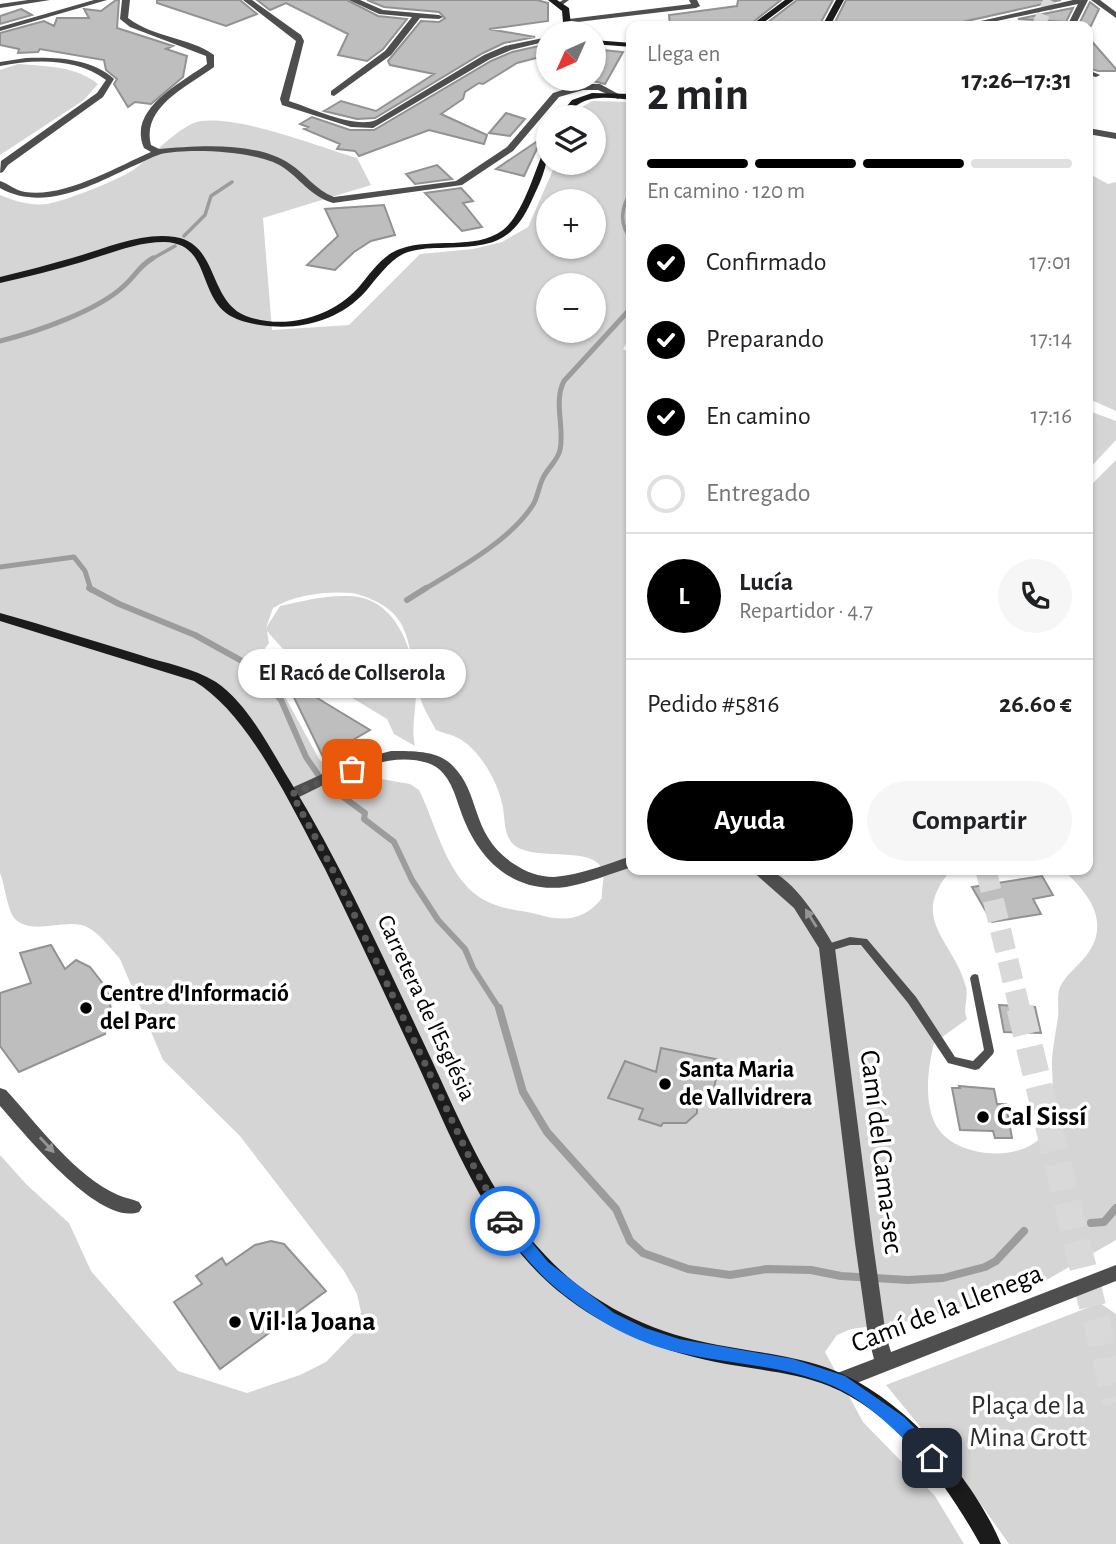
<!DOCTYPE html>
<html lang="es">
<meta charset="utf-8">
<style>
body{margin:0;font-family:"Alegreya Sans",sans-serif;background:#f6f6f6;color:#202124;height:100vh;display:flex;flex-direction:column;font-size:26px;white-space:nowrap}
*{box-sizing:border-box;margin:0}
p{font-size:23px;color:#757577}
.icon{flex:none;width:38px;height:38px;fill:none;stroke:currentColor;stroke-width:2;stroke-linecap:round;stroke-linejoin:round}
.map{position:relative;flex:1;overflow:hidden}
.details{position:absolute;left:626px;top:21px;width:467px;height:854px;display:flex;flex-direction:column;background:#fff;border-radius:14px;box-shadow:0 2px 5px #0004}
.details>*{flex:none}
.needle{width:46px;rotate:225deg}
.buttons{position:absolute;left:536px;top:21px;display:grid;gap:14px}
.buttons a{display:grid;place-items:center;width:70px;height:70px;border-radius:50%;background:#fff;box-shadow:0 2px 5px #0004;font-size:35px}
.pin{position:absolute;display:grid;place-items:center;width:60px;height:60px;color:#fff;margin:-30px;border-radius:14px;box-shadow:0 4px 10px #0006}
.courier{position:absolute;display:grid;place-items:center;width:70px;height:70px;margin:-35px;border:5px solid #1a73e8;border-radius:50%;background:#fff;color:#222;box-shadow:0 2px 9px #0007}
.bubble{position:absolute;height:49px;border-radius:24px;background:#fff;box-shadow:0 2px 5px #0004;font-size:23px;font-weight:600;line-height:49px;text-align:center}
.summary em{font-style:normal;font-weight:600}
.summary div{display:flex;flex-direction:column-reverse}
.summary{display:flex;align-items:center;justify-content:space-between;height:119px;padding:0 21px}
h1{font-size:46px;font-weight:600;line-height:52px}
.bar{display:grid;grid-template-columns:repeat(4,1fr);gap:10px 7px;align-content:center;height:84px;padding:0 21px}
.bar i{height:9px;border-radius:5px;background:#e0e0e0}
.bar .on{background:#000}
.bar p{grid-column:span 4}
.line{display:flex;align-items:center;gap:18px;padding:0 21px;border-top:2px solid #e0e0e0}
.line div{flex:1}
.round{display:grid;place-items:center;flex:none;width:74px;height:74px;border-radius:37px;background:#f6f6f6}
ol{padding:0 21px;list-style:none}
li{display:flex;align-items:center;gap:21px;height:77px}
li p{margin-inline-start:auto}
li .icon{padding:7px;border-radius:50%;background:#000;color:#fff;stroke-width:4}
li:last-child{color:#757577}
li i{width:38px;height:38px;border:4px solid #e0e0e0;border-radius:50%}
.primary-button{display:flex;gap:14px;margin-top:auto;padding:14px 21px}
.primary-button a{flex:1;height:80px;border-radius:42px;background:#000;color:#fff;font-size:28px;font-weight:600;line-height:80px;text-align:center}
.primary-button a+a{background:#f6f6f6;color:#202124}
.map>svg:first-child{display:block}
</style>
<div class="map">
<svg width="1116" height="1544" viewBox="0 0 1116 1544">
<rect width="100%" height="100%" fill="#fff"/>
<path fill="#d5d5d5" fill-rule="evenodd" d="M18,64C45,66 76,66 98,84L84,100L0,155V70Z
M592,101L632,102V334L623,349L632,354V870H951C908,920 953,939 966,987C969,999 962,1008 967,1019L934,1043C928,1067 923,1104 937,1127C955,1157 1018,1163 1041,1137C1060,1115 1051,1086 1052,1059C1053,1045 1056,1031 1058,1017C1059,1008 1057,999 1059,990C1066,968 1100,957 1097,922C1096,903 1077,882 1063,870H1088L1089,487L1116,460V1240L1043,1282L917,1320L851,1329L837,1335L825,1352L863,1422L935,1496L964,1544H0V1155L27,1185L69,1223L91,1271L178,1371L247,1393L300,1375L326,1362L355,1332L361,1312L357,1294L344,1271L240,1136L163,1060L120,959C111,949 101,935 89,928C68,916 33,937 15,919C7,910 5,885 0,873V195C14,201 31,206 47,204C65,201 122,179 136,168C153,155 181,124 201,121C242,116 316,146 357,158L371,185L263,218L272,330L349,325L420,254L473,249L502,242L528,227L556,163H593V117H576L579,109ZM548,201H593V247H548ZM548,285H593V331H548ZM353,593C420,611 404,648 421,700C424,710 431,720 436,730C442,733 450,734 456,737C480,748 499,784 503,808C505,820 504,835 513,844C533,863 595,844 603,871C605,878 601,890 602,898C585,920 565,922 540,915C525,911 507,910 493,904C448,887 438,828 419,790L410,784L381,779L361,760L350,758L322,762L319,759L265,660L264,650L269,643L267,631L282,648L316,676L387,719L394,734L415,746C411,727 416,711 416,692C415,652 397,597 349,596C325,595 303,601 280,606L266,628L273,608C296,594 327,591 353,593Z
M1088,173L1108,184L1116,182V411L1089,399Z
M1089,411L1116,421V440L1089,469Z
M1100,1303L1116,1314V1544H1009L963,1479L886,1385Z"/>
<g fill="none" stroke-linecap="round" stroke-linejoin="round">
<path stroke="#9c9c9c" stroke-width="3.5" d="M632,191C621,206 618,225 632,239
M184,236L205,215L211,196L232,182
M150,260L175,246"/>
<path stroke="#9c9c9c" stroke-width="5" d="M0,341C36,332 98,311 125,285C137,274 138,267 153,258
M0,567L74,557L85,571L91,590
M423,590C458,569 513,539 534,503C538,495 539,486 543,478C548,467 557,462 560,450C565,428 553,402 564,381L632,307"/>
<path stroke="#9c9c9c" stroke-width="6" d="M89,588L119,604L195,635L242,661L263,679L281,700L306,757L319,776
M407,600L426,588
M331,788L365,813L364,819L394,842L412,880L438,920L465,949L473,968L500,1010"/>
<path stroke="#9c9c9c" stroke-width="8" d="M499,1008L523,1092L547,1132L616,1209L630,1241L643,1253L688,1269L730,1275L767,1269L811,1270L841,1276L908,1280L943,1278L985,1267L996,1261L1024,1231
M1091,1223L1104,1222L1116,1208"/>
</g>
<path fill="#bebebe" stroke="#929292" stroke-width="2" d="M116,0H119L117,28L173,46L166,49L187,56L183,77L151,104L135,102L128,107L114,84L117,79L106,70L104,60L40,49L38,52L18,53L19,49L0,45V33L44,21L54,26L57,18H89L84,9L101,11Z
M157,0H240L257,14L226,26L157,3Z
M257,0H347L378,16L407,19L383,49L367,61L338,55L348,34L286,3L270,10Z
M367,0H537L548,3V21L489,29L535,37L504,43L483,53L375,118L357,119L324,111L341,101L376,111L434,74L390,65L388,61L421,21L439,22L445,18L439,12L384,7Z
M738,0H781L748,26H670L669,15L737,6Z
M797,0H833L819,26H763Z
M846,0H1061L958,23L956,26H833Z
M1090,2L1099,9L1091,26L1079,24Z
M1073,8L1066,22L1018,19Z
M21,9L32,15L0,24V16Z
M1088,37L1116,69V71H1098L1088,68Z
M548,44V55L517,63L483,84L479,83L465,92L463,99L441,114L487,135L484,144L429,130L359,156L355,151L337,149L340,144L304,129L308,127L300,124L312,117L350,130H374L491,61L512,52Z
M593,49L623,52L605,84L593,81Z
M506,113L525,119L510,136L489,133Z
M542,138L524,176L496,169Z
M437,165L452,179L415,184L406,174Z
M461,188L473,201L463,203L482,227L462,231L425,193Z
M384,205L395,235L371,241L354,252L335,270L307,265L338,236L325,209Z
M284,677L327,704L370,730L323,757Z
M1042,876L1053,895L1033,899L1041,914L992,922L972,887Z
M51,945L65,969L76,960L90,967L107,989L111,1009L105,1034L19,1072L0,1046V993L31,983L20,953Z
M999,1005L1035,1007L1041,1033L1004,1032Z
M661,1048L720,1060L712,1097L697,1094V1113L686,1123H663L661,1126L639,1119L643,1109L608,1098L625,1061L656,1072Z
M959,1086L994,1089L997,1104H1006L1012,1138H995L993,1131L960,1130L952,1088H960Z
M271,1241L284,1244L326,1291L220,1369L174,1302L202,1284L196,1276L222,1258L226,1265L255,1245Z"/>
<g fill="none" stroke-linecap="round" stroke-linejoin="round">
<path stroke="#d9d9d9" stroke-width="13" stroke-dasharray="13 6" stroke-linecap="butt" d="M1038,26L1050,0"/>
<path stroke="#d9d9d9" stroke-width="21" stroke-dasharray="21 10" stroke-linecap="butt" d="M986,870L1020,1010"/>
<path stroke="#d9d9d9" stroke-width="27" stroke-dasharray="27 13" stroke-linecap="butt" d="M1020,1008L1116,1403"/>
<path fill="#4e4e4e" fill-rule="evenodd" d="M563,0H569L562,5H558V3Z
M850,937L867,939L916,997L955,1057L973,1061L984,1050L970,978L972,975L975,974L978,975L994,1051L993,1054L979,1069L975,1070L948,1063L908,1003L861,945H850L827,952L824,951L822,948L824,945Z"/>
<path fill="#4e4e4e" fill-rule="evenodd" d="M28,0H50L0,8V4Z
M94,0H107L0,31V27Z
M122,0H130L128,18C154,38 189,37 214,55V67C188,86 141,107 151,145L159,149C197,146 257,141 290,164C306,174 315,190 334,197L456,181L507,147L553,93L582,84H600L622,96L618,99L598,90H583L559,97L513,151L462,185L333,203C310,196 300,178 281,166C257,151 189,148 161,154C151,157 141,163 131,167C91,186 43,212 0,188V181C9,184 16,191 25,192C65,198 116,167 151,152L144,148C127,109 181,83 207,64L206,56L130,27L120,19Z
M243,0H252L301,35L304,41L289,101C311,108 355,129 376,120L484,55L505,46L548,37V41L511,50L490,59L373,128L351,127L282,105L280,99L296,41Z
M349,0H360L383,10L439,15L443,17L439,19L420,18L391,55L334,96L331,95V91L385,51L412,17L379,14Z
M689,0H697L700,6L696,8L569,23L565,21L569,19L691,4Z
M1073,0H1088L1075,26H1067L1078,4L973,26H959Z
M1091,0H1100L1116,12V18Z
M823,24H827L831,26H822Z
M26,58C55,57 92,58 114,79L103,97L8,165L3,172L0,173L1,161L97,93L106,80C77,58 34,59 0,66V62Z
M1088,70L1100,75L1096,77L1088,75Z
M1088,128L1116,133V139L1088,134Z
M391,751C411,751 437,750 452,765C482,794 469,834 514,864C526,872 539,877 554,877C581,875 606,864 632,856V867C610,874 588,883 566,887C511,894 476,857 460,809C454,791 448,770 428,763C383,749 336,780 297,798L292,799L285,794L287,790L349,762Z
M751,870C756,870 763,869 767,870C793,876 823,926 835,948L873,1243L886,1336L891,1352L1116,1265V1281L839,1390L832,1387L830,1381L832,1375L874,1359L868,1336L855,1243L819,948L794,908Z
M0,1088L6,1090C38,1125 75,1176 118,1195C125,1198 132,1199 139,1202L142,1207L139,1212C99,1227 24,1133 0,1106Z"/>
<path fill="#1b1b1b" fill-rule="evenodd" d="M548,0H557L569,8L572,33H564L562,11Z
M785,0H794L759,26H750Z
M836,0H844L830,26H822Z
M593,40L632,43V47L593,44Z
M592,93L632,94V100C607,97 581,93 566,117H558L572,100Z
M548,147C548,167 539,185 531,202C510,248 485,246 440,248C428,248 414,249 403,254C388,262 377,278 366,291C339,321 300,331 260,325C248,323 235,320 226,313C198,291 209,243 164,242C136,242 109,254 82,262C55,270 27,277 0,283V277C24,271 48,265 72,258C105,249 140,232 175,237C219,244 208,301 246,316C285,330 330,318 358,288C370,274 382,255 400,249C432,237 475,251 503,230C523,214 534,173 544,150Z
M0,613C47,626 93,641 140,655C164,663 194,668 216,682C249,705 269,747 290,781C342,866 383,957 426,1048C460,1120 490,1197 546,1256C592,1305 652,1333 718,1345C754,1352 790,1355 825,1367C897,1391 972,1474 1001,1544H980C946,1483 897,1414 829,1386C797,1373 760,1370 726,1364C665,1353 607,1331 558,1291C488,1233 455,1146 418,1065C387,999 357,934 325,869C294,812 250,714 194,681L0,621Z"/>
</g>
<defs><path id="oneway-solid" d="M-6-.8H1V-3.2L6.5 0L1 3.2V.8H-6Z" transform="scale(1.75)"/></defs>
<g fill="#959595">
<use href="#oneway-solid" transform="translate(811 918) rotate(-122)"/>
<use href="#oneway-solid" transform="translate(47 1145) rotate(47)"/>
</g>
<path fill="#1a73e8" d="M505,1214L510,1216L548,1262L614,1313L645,1328L679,1339L793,1359L845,1376L904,1417L938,1452L940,1458L938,1463L932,1465L927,1463C903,1437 866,1400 833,1386C771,1359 699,1366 637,1339C605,1326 561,1296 537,1270C524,1257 512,1240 500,1225V1216Z"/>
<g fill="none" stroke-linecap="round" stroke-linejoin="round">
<path stroke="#595959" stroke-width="7" stroke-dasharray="0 12.6" d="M352,769L292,794L334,872L476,1171L505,1221"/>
</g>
<g fill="#000" stroke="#fff" stroke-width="2.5">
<circle cx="86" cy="1008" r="7"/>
<circle cx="665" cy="1084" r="7"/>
<circle cx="983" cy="1117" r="7"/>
<circle cx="235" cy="1322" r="7"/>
</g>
<g text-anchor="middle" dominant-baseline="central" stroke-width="7" stroke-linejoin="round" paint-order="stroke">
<g font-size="24" font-weight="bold" fill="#000" stroke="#fff" text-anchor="start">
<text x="100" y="994">Centre d'Informació<tspan x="100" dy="28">del Parc</tspan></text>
<text x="679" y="1070">Santa Maria<tspan x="679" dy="28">de Vallvidrera</tspan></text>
</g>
<g font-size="24" fill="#000" stroke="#fff">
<text transform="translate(426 1008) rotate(65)">Carretera de l'Església</text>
</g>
<g font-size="28" font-weight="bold" fill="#000" stroke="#fff" text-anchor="start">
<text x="997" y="1117">Cal Sissí</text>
<text x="249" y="1322">Vil·la Joana</text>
</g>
<g font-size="28" fill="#000" stroke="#fff">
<text transform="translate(881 1152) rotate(83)">Camí del Cama-sec</text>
<text transform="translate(947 1309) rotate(-21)">Camí de la Llenega</text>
</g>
<g font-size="28" fill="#2c2c2c" stroke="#fff">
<text x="1028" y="1406">Plaça de la<tspan x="1028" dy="32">Mina Grott</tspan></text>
</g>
</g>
</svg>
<div class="buttons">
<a><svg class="needle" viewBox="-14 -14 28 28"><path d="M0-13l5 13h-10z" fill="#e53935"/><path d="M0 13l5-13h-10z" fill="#757577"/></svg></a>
<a><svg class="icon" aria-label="layers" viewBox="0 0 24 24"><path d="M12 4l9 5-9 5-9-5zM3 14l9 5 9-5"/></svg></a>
<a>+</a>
<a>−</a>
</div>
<div class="pin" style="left:352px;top:769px;background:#ea580c"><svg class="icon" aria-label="bag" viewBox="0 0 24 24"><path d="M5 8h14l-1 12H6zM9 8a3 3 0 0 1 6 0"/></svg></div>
<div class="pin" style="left:932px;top:1458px;background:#1f2937"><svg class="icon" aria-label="home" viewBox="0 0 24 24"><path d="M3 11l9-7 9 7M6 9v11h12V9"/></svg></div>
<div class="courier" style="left:505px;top:1221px"><svg class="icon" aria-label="car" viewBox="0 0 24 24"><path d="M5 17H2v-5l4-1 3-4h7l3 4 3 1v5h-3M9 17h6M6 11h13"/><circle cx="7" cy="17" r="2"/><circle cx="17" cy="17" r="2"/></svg></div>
<div class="bubble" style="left:238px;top:649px;width:228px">El Racó de Collserola</div>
<section class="details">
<div class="summary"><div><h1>2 min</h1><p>Llega en</p></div><em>17:26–17:31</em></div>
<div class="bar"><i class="on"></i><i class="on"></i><i class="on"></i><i></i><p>En camino · 120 m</p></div>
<ol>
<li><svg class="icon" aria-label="check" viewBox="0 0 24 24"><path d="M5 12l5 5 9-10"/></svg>Confirmado<p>17:01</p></li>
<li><svg class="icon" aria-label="check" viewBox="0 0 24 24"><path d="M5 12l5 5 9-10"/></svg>Preparando<p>17:14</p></li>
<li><svg class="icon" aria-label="check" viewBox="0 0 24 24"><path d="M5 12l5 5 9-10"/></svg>En camino<p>17:16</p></li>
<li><i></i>Entregado</li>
</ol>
<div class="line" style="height:126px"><b class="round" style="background:#000;color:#fff">L</b><div><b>Lucía</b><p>Repartidor · 4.7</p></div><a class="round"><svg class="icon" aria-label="phone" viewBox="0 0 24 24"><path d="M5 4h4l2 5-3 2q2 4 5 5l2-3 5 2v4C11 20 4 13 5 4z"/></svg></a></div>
<div class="line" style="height:91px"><div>Pedido #5816</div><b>26.60 €</b></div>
<div class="primary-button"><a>Ayuda</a><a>Compartir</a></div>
</section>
</div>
